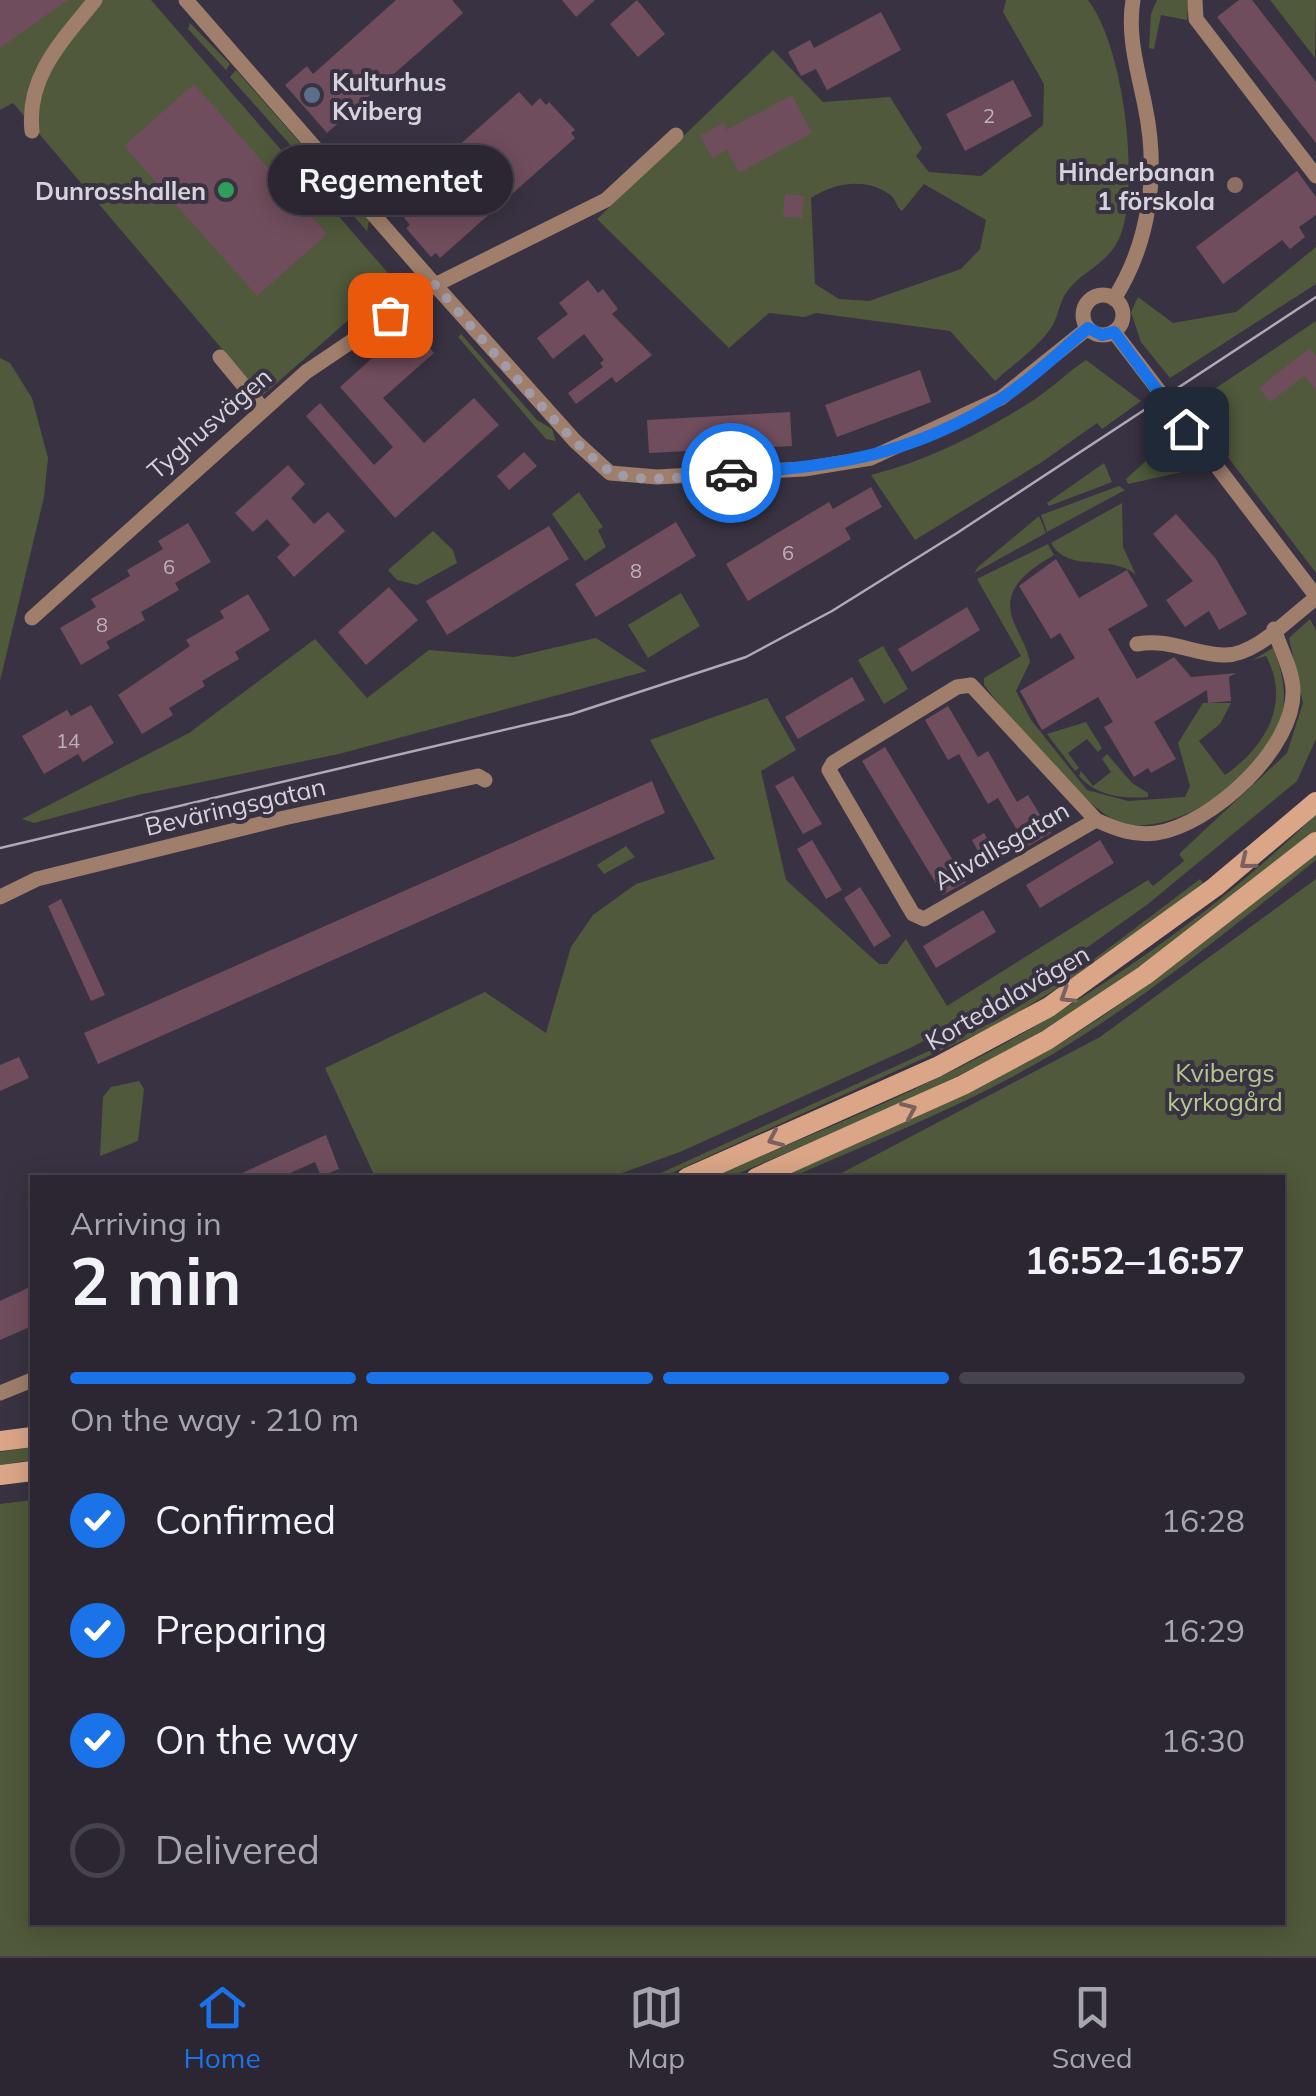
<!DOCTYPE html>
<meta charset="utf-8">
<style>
body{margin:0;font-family:Mulish,sans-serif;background:#332e3a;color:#f1f3f6;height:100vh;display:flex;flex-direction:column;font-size:38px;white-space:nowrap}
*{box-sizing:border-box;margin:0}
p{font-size:32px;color:#a6a5ac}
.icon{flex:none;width:55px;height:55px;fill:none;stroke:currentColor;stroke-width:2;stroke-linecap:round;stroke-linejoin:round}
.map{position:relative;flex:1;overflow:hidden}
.side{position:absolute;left:30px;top:1175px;width:1255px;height:750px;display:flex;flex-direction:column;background:#2b2632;border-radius:0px;box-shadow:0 5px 25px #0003,0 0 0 2px #47434d}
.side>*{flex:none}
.pin{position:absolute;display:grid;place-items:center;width:85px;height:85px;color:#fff;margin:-42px;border-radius:20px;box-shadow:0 5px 15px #0006}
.courier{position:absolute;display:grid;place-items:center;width:100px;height:100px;margin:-50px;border:8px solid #1a73e8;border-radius:50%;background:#fff;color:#222;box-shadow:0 2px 12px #0007}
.bubble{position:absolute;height:70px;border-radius:35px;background:#2b2632;box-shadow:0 5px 25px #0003,0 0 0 2px #47434d;font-size:32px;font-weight:700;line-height:70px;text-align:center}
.headline em{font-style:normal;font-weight:700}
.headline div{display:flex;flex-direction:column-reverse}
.headline{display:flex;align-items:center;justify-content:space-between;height:170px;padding:0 40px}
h1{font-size:65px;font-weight:700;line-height:75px}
.bar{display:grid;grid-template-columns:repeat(4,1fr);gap:15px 10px;align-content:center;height:120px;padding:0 40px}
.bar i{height:12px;border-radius:8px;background:#47434d}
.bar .active{background:#1a73e8}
.bar p{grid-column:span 4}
ol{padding:0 40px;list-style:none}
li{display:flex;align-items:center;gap:30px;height:110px}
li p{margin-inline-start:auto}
li .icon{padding:10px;border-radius:50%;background:#1a73e8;color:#fff;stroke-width:4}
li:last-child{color:#a6a5ac}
li i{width:55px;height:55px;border:5px solid #47434d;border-radius:50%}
.tab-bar{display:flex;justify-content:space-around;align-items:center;height:140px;border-top:2px solid #47434d;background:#2b2632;font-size:28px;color:#a6a5ac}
.tab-bar a{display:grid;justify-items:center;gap:5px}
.tab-bar .active{color:#1a73e8}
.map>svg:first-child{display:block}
</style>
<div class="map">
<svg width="1316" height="1956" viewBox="0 0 1316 1956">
<rect width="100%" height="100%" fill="#393242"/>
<path fill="#50593b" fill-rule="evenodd" d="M0,0H151L394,280L262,396L13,103L0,110Z
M1006,0H1088C1123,45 1139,176 1122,231C1111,265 1082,269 1066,293C1059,303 1058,318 1051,328C1037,348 1013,365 995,381L950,331L816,313L804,317L769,313L729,348L597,219L773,50L823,102L890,97L922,148L916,156L929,172L981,176L1043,125L1044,84L1003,12ZM924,184L986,220L980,249L961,269L869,301L839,299L815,284L811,198C833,183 865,177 889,194C897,199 895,206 902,211Z
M1157,0H1189L1187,20L1161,15L1154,49L1149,48L1151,14Z
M1270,0H1316L1315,58Z
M190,23L230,64L226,70L188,29Z
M236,70L369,221L367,231L230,77Z
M1316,247V284L1170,378L1141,342L1131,312L1138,297L1173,323L1236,312Z
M1316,321V573L1189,406Z
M461,334L537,420L552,429L556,441L546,439L458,337Z
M0,358L10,363L32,398L48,458L44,497L0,681Z
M1086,360L1141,401L1102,429L1097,423L1042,462L915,540L871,475C927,461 980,434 1029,403C1049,391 1066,373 1086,360Z
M1170,439L1196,469L1128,484L1126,479Z
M1104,463L1112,482L1049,506L1047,503Z
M1119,486L1125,490L1047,532L1041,515Z
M579,492L603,527L598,530L606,547L585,561L552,514Z
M1122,503L1123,547L1136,575C1111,553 1068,574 1051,543Z
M1039,516L1046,533L974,573L978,567Z
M433,531L453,550L457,563L417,585L397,580L388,570Z
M1048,544L1054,555C1031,569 1003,586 1012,617C1016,631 1027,645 1030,662L1016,691L1031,720L1087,790L1128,801L1185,797L1190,786L1178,743L1203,703H1231L1220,724L1199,741L1225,775C1264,748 1292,704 1266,656L1253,660L1273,648C1283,671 1288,698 1280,722C1265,774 1171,843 1117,821C1084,808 1008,716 984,685V678L1021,656L977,579Z
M681,593L700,626L648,658L628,625Z
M1310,619L1316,630V739L1297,781L1148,904L1036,984L910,1048L680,1152L611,1177H375L325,1068L485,992L546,1033L571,947L593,915L636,884L715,859L650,740L767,698L796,750L761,771L786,880L879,964H887L906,939L947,1006L1148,880L1153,886L1184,861L1179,854L1287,753L1303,703L1289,638Z
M596,638L647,671L339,754L138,795L34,823L22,819L189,733L315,639L367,698L429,650L514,657Z
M883,646L908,689L884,704L858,660Z
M1086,722L1102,748L1098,752L1087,739L1068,753L1079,768L1075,771L1047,734Z
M1107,754L1132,783L1148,793V797C1122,799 1097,796 1079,776L1081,771L1093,786L1111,772L1102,759Z
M1316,814V833C1230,899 1145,969 1052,1025C950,1086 839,1130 730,1177L711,1178C795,1141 881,1107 962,1066C1080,1007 1222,908 1316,814Z
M626,846L635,857L604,874L597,865Z
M1316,850V860C1231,929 1147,997 1053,1054C970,1103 880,1139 792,1177L778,1178C876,1135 975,1094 1067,1039C1157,984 1234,916 1316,850Z
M1200,879L1203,883L1092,967L999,1024L663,1177L650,1178L995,1021L1089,963Z
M1316,879V1956H0V1504L32,1500V1922H1282V1178L834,1177L1100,1037Z
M139,1081L144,1089L138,1141L100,1156L103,1097L111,1087Z
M32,1447V1460L0,1465V1452Z"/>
<path fill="#704d5c" d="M0,0H68L0,48Z
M396,0H452L463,13L327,133L285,85L307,66L313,74Z
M562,0H595L576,17Z
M637,0L665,34L638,57L610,24Z
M1239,0H1252L1316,82V143L1217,17Z
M881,12L901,50L827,90L816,69L801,76L788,52L810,40L814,48Z
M1013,80L1032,116L965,151L946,114Z
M194,84L327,234L257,296L124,146Z
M519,92L532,106L540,98L546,105L549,102L575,130L571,133L575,138L440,258L436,253L431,257L406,228L410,225L404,218L461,168L448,155Z
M792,95L812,133L739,173L727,150L712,158L700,136L723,123L727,130Z
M1297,171L1316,197V215L1299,227L1305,237L1290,249L1282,240L1223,284L1196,247Z
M785,194L804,196L802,218L783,217Z
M588,280L598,293L603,289L618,309L612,314L652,355L616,383L612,377L576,404L568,393L603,367L600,363L604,360L584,334L553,359L537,338L568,314L559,303Z
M409,325L434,353L383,398L424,443L474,398L499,425L395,518L306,416L320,403L374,465L393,447L340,387Z
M1310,348L1316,356V390L1304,376L1270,402L1259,388Z
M920,370L931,402L837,437L825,405Z
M790,412L792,446L649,453L647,420Z
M524,452L537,466L509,490L497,476Z
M288,465L305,484L291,498L314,524L328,512L345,531L294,577L277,557L290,545L267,519L253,532L235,513Z
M871,487L882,507L845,528L851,539L748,601L726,564L829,502L833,509Z
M1176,514L1216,559L1247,614L1219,630L1209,611L1185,627L1166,600L1193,581L1153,534Z
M676,522L696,556L596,617L575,584Z
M188,523L211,562L175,583L179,590L141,612L145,620L106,642L110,648L81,665L60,628L96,607L91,599L130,576L127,570L163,549L158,541Z
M549,526L569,559L447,635L426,601Z
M1056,559L1079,598L1127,570L1148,606L1108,629L1137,679L1174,657L1191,677L1236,673L1229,677L1231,701L1208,703L1207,690L1154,722L1176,759L1151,773L1148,768L1134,777L1104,727L1113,722L1098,697L1042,730L1020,691L1075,658L1060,633L1051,639L1019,586Z
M389,587L418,620L366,665L338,632Z
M248,594L270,630L235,652L239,659L202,681L205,686L169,708L173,715L142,734L118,695L190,646L186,640L224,618L220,611Z
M967,607L980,630L912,672L898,649Z
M852,677L865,700L798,739L785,717Z
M91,705L114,743L83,762L78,754L44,774L22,736L67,710L71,716Z
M948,706L978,757L988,751L1017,802L1028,795L1051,833L1027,847L998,798L988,804L959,754L948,760L925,720Z
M885,747L966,882L943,895L862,761Z
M793,776L822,824L803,834L775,786Z
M652,781L665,813L98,1064L84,1033Z
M984,833L995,852L982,859L972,840Z
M812,840L842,890L826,899L797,849Z
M1100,840L1114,863L1040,908L1026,885Z
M860,887L891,936L874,947L844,898Z
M61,899L105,995L91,1001L48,906Z
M983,910L996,932L936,968L923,946Z
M19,1057L29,1078L0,1091V1065Z
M326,1135L339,1169L321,1176L315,1162L279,1178H231Z
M32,1286V1326L0,1340V1301Z"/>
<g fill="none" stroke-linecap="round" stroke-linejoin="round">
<path stroke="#9f7e6b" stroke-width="15" d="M186,0L435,285L575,441L610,473L657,477L804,469L871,458L1001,398L1088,328
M1195,0L1196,19L1316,176
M32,131C26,76 63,40 95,0
M1083 315a20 20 0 1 1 40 0a20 20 0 1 1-40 0Z
M1114,299C1150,242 1159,173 1145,106C1138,71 1127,36 1133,0
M1114,332L1316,596
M220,357L263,409
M32,618L306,372L435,285L606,200L676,135
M1137,644C1170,638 1192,654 1223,655C1255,657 1291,616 1316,598
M971,685L1096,820L924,919L913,914L829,770L833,763L957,687Z
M1096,820C1116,829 1134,836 1156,833C1211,825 1296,748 1293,689C1292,669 1280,648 1274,629
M0,897L37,879L284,818L478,776L485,780
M0,1393L32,1380"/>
<path stroke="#dba687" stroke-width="20" d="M687,1178L937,1067L1049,1007L1215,887L1316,802
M756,1178L963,1085L1047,1040L1145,975L1316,842
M0,1441L32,1437
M0,1475L32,1471"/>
<path stroke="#afaab6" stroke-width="2.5" d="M0,848L572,714L746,657L832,611L957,533L1316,297"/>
</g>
<defs><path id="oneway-chevron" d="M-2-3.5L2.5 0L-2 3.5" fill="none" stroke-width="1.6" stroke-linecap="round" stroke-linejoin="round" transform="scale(2.5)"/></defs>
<g stroke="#7a605e">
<use href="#oneway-chevron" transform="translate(1247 862) rotate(141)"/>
<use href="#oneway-chevron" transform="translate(1067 996) rotate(148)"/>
<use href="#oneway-chevron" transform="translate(909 1110) rotate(-24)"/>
<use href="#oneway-chevron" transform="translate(775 1139) rotate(156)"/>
</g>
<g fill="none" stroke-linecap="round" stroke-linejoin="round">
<path stroke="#a09ba7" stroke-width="10" stroke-dasharray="0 18" d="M390,315L435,285C464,317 587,466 616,474C651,484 695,475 731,473"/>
<path stroke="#1a73e8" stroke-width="12" d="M731,473C836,467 913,455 1004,397C1034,377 1060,351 1088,328L1102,335L1114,332L1186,429"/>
</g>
<circle fill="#5c6f8a" stroke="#393242" stroke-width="4" cx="312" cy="95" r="10"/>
<circle fill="#8d6e63" stroke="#393242" stroke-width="4" cx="1235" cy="185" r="10"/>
<circle fill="#2e9e5b" stroke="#393242" stroke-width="4" cx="226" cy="190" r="10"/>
<g text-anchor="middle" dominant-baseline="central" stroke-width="8" stroke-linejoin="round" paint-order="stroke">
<g font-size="20" fill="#bdb2bd">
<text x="989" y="115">2</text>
<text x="788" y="552">6</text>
<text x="169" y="566">6</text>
<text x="636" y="570">8</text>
<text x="102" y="624">8</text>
<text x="68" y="740">14</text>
</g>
<g font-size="25" font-weight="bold" fill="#d7d3dd" stroke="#393242" text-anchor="end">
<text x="332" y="81" text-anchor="start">Kulturhus<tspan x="332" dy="29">Kviberg</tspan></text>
<text x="1215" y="171">Hinderbanan<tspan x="1215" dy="29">1 förskola</tspan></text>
<text x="206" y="190">Dunrosshallen</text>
</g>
<g font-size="25" fill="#d7d3dd" stroke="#393242">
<text transform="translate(209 423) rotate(-41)">Tyghusvägen</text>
<text transform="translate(235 806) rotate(-13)">Beväringsgatan</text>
<text transform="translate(1001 845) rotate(-30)">Alivallsgatan</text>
<text transform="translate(1007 997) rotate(-30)">Kortedalavägen</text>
</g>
<g font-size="25" fill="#b6c78b" stroke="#393242">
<text x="1225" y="1072">Kvibergs<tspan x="1225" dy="29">kyrkogård</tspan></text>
</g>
</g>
</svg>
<div class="pin" style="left:390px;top:315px;background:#ea580c"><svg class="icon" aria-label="bag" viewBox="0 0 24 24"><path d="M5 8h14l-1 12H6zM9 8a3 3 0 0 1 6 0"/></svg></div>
<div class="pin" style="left:1186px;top:429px;background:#1f2937"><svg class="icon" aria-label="home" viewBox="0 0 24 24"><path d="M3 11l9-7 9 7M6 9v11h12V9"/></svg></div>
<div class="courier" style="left:731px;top:473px"><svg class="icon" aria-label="car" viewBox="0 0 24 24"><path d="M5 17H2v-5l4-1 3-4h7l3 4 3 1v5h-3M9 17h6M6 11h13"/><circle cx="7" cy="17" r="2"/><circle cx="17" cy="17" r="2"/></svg></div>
<div class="bubble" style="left:268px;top:145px;width:245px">Regementet</div>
<section class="side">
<div class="headline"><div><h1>2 min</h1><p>Arriving in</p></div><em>16:52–16:57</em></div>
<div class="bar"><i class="active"></i><i class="active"></i><i class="active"></i><i></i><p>On the way · 210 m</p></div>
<ol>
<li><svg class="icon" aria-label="check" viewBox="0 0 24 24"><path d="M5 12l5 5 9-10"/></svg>Confirmed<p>16:28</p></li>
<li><svg class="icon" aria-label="check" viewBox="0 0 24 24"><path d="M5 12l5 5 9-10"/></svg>Preparing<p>16:29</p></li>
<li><svg class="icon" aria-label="check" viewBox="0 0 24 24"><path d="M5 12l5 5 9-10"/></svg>On the way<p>16:30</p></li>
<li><i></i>Delivered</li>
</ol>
</section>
</div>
<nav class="tab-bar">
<a class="active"><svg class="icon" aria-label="home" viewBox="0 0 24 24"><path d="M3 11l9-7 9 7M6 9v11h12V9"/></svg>Home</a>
<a><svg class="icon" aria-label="map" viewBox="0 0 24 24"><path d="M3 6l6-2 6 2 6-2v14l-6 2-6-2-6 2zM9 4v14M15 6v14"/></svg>Map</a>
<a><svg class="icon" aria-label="saved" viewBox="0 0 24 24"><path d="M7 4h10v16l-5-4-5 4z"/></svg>Saved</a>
</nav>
